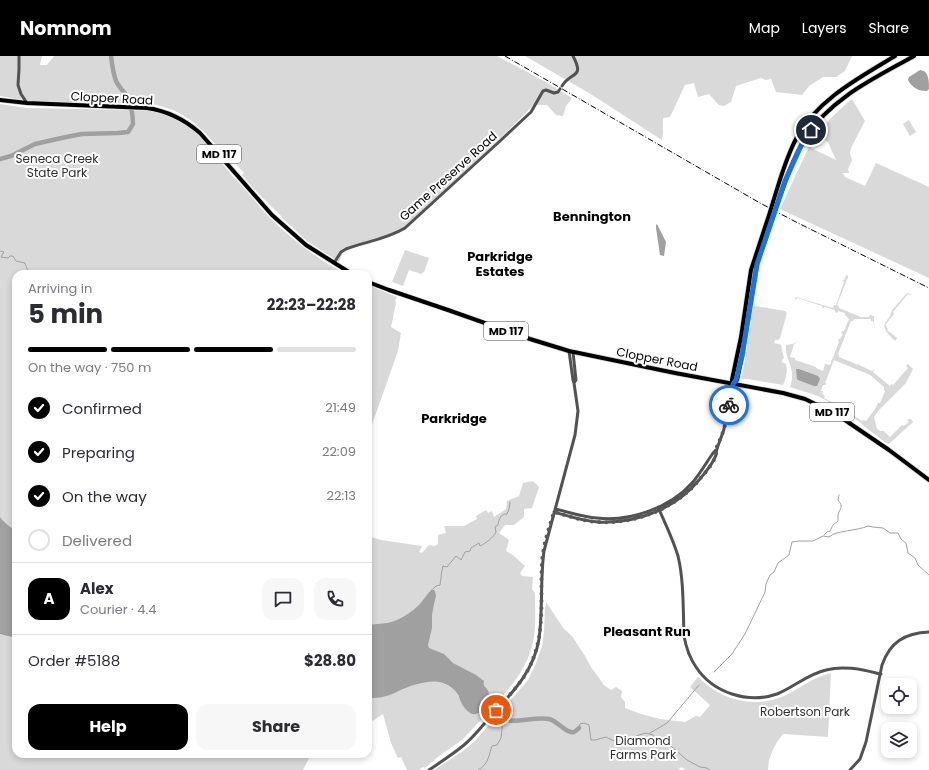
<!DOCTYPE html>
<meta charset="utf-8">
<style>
body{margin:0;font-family:Poppins,sans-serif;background:#f7f7f7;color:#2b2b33;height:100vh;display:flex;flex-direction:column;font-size:15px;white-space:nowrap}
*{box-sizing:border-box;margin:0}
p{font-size:13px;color:#7c7c81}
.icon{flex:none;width:22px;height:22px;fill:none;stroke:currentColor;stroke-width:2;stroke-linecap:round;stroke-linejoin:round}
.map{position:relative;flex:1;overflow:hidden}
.details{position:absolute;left:12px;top:214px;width:360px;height:488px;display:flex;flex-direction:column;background:#fff;border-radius:12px;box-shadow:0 2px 6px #0003}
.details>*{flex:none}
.buttons{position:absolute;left:881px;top:622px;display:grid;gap:8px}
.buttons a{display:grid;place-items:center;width:36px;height:36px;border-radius:8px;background:#fff;box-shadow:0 2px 6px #0003;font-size:20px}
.pin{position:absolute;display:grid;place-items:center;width:34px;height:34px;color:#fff;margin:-17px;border:2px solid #fff;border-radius:50%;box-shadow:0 1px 4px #0007}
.courier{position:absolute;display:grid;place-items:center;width:40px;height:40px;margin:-20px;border:3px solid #1a73e8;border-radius:50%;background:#fff;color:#222;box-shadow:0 1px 5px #0007}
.head em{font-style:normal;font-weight:700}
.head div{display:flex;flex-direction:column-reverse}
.head{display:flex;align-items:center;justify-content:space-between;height:68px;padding:0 16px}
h1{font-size:26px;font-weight:700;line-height:30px}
.bar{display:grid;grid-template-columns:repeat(4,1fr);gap:6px 4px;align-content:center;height:48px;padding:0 16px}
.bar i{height:5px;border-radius:3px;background:#e1e1e2}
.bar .on{background:#000}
.bar p{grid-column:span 4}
.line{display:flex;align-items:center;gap:10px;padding:0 16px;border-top:1px solid #e1e1e2}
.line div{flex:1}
.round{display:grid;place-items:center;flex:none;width:42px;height:42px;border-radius:12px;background:#f7f7f7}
ol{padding:0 16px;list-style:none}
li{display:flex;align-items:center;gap:12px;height:44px}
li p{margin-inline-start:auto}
li .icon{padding:4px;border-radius:50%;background:#000;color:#fff;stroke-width:4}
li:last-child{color:#7c7c81}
li i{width:22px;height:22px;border:2px solid #e1e1e2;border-radius:50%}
.button{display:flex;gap:8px;margin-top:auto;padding:8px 16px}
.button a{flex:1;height:46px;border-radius:12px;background:#000;color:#fff;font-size:16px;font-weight:700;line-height:46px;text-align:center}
.button a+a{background:#f7f7f7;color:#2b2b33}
header{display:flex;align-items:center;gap:24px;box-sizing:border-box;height:56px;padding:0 20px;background:#000;color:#fff}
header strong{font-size:19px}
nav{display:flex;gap:22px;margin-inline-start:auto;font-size:14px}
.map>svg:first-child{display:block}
</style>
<header>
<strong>Nomnom</strong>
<nav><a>Map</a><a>Layers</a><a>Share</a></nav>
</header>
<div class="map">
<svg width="929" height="714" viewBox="0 0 929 714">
<rect width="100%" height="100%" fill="#fff"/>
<path fill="#d9d9d9" d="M0,0H42L40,9H47L54,0H497L544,25L572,42L566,50L563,60L556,59L547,49H533L525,58L493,89L409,168C390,181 367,186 345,192L339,206L307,185L282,162V161L254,133L242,119L244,117L225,95L222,96C201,71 184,53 150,48L28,45L0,40Z
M525,0H852L845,15L836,21H823L809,30L802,39L776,36L771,23L766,24L761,22L736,30L731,46L724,50L719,49L709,38L698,41L694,27L685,29L670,61L663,62V77L662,84L589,37Z
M852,43L865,65L851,92L850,98L852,104L848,113L849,117H843L845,121L865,130L876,107L929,131V222L780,153L809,91L836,104L828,86L817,78C827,65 839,54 852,43Z
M0,48L27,52L132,54L153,55L161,57L175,63L192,73L204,85L234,122H235C247,135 258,149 270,162C292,184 318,203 345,218H16V698H311L303,714H0Z
M909,64L916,76L910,80L903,68Z
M405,194L429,202L424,216L421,218L409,214L403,230L392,226Z
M847,218L848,221L837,249L839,250V252L861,261H869L870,259L874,260V267L876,275L874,276L876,275L873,265H871V263H854L853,265H851L838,298L839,299V301L858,309L859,307V309L872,315L874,313V314L873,316L890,330L891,328L893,329L908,312L906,310L908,308L913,313L906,327L879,354L874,361L877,373L880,375H884L890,381L902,369L904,370L909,366L907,364L909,363H911L913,366L889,388L886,387L865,371L861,367L842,354L843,351H845L844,353L862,365L863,364L866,365L875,353L878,347H880L885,335L884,334V331L870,319L834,304L825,327L827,328L825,329H823L821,335H823L822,338L825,340L824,342L836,348L837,347H839V348L838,351L818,340L790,331C792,325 793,318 791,312C789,304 785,297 786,289L792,288L799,285L794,288L790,301L795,302V304L816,311V312L823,315L825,308L830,309L839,286L838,284V283H840L843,278L841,277L842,275H844L849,263L845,259V257L838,255L837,257L835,256V254L825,251L823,252H822V250L797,242L796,244L795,243L796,241L833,252L834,249H836L844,226L842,224H844Z
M368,229L397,241L395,245L396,247L391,271L401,277L398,295L368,380Z
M907,237L911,238L910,239L908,238L893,256L894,258L886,268V270L888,273L887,274L897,282L898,281L895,285L890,280L886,275L884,270L885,267L890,260L892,254Z
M756,250L785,255L787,257L780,282L778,284H775L774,287L779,288L781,289L784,302L782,304V306L786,308C788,316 786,321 783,329L748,323H742L740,321L742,320L746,299L753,251Z
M533,425L539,431L532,452L524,453V461L514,469H505L499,477L509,484L506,495L513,499L525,510L520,517L522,520L533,521L532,533L535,537C535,552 536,567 534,581C528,616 507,634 485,660V661L481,664L462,684L439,700L425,712L423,711L419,714H407L401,701L398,702L391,687L383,658L368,668V480L381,484L422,490L419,496L422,497L429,489L434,490L438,488V479L446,477L444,470H464L477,463L476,460L486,454L488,457L492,455L494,461L506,453L507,445L519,440L523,427Z
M546,546L564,573L572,580L585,600L591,611L604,629L611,634L616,631L622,635L621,641L625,646V652L641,658L660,663L685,666L696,660L700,661L710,649L690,631L698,621C720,644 754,653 784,640C801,632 811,622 831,617L828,681L783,678C775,688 768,701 768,714H686L681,711L678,714H434L463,695L475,685L528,624L535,610L542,590L544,576L545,550H546Z"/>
<path fill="#a0a0a0" d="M920,14L924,15C929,19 929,26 929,33L927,35C919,35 912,32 908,24L909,21Z
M657,168L666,186L664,200L660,199L656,172V169Z
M796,313H799L818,320L820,323L817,330H814L798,324L797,323Z
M0,461L2,464L16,476V582L0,578Z
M432,533L435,535L436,540L434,548L432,559V572L428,589L429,592L444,598L453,607L476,619L484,625C483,629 484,630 487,633C492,640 488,647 483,652C481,654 480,657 476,658C470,660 463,651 461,646C460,644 459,641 459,640C455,633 447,627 439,626C429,624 413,629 403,633C398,635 392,639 386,640C380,642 374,642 368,642V569C374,568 381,568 387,567C399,565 412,556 420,548C424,543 428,537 432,533Z"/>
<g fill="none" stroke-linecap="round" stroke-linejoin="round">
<path stroke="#a0a0a0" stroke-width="1" d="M0,195L4,196L1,201L8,202L10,200H13L16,205L25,207L27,213L30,216
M824,479L827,476L830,475L833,469L838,465C838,464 838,460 838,459C840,451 844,452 838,444L839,439
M433,533L436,530L440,529C441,523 441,517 443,510L447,511L456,500L461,504L465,496L470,495L471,492L479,487L480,490C486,487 493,482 496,476L495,471L498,469C499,462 501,458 507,458L509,453L510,446
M714,616L732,598L745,578L765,536L766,528L770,519L774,516L778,507L789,499L792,486L799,485H813L823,480L829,481C837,474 857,475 868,470L873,471L883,472L890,477H898L901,483L906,487L908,497L915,502L918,509L929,519
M579,672L580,668L584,667L589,669L591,684H595L606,681L624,690L632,682L639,679L646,677L653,679L654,681L665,685L687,704L700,711L707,712L710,714
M650,677L667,667L699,629
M478,714C489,708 488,701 492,690L497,689L501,682L503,664"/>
<path stroke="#a0a0a0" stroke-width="4.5" d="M0,103L11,100L35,88L66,81L82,78L118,77L128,76L133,68C133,61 131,46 127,40C123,35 119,31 116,25C113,17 112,8 111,0
M499,662C515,669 533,660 549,663C558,665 566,678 574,676C576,675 578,673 579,672"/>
<defs>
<path id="major" d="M0,44L27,47L147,52C168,55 184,63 200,77L272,159L306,189L352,218
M773,146C780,124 786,101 797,81C818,43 859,22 895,0
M777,149C785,126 793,102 806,81C831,42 875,22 914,0
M368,226L389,234L448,254L530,283L569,295L675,317L783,337L805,343L836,358L889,394L929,424
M733,328L732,324L733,319L741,281L751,214L770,156
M733,328L737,324L742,300L757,208L774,158"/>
</defs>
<use href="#major" stroke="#dbdbdb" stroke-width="5.5"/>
<path stroke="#525252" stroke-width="3" d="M19,0V13L18,29L21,38L27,47
M562,30C571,15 585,23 573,0
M334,207L341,196L346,193C365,186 387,183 405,172L500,85L531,56L543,35L546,34L554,37L558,36L560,33
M569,295L573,324L574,327
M658,451C665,467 673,483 678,500C684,525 683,553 684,580C686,591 689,601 696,611C713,637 748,648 777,638C794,631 808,618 826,614C845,609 863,614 881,618
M555,453C569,456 582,461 597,462C629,466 670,452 692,427C700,418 706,407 713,397L716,394
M554,456C568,460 583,465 598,466C636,468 675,453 699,424C705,417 713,408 716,399C716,397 716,395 717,393C719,386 722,380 724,373C727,358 730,343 733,328
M429,714C441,706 453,698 464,689C474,681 482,670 491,660C512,637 534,615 539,583C543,554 540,524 544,495L575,379L578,355L574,327L576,324L573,296
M850,714L860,703L866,686L882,609C890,586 905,577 929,576"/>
<use href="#major" stroke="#000" stroke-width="4"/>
<path stroke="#000" stroke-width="1" stroke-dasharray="6 2 1 2" stroke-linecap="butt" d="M505,0L760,147L794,165L929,232"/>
<defs>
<path id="major-bridge" d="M770,156L773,146
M774,158L777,149"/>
</defs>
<use href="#major-bridge" stroke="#dbdbdb" stroke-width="5.5" stroke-linecap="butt"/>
<use href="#major-bridge" stroke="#000" stroke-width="4"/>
</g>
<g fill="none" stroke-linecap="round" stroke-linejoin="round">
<path stroke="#595959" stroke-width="4" stroke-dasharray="0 7.2" d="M496,654C511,637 527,622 534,600C545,571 540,536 542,506C543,489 549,472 554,456C568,460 583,465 598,466C636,468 675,453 699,424C705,417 713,408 716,399C716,397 716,395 716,393C718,387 721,382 723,376C726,367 727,358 729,349"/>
<path stroke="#1a73e8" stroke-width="5" d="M729,349L733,328L736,324L742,300L757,208L785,125L799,94L803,86L811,74"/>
</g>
<g text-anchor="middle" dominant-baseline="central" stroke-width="4" stroke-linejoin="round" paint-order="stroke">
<g fill="#fff" stroke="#4c4c4c" stroke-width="1">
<rect x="197" y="89" width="44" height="18" rx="3"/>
<rect x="484" y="266" width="44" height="18" rx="3"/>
<rect x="810" y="347" width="44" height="18" rx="3"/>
</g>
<g font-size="11" font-weight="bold" fill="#000">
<text x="219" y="98">MD 117</text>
<text x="506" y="275">MD 117</text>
<text x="832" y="356">MD 117</text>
</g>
<g font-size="12" fill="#000" stroke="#fff">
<text transform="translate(112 42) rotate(3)">Clopper Road</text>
<text transform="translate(448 120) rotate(-42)">Game Preserve Road</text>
<text transform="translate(657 303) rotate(11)">Clopper Road</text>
</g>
<g font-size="12" fill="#303030" stroke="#fff">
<text x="57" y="102">Seneca Creek<tspan x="57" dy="14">State Park</tspan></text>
<text x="805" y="655">Robertson Park</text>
<text x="643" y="684">Diamond<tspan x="643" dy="14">Farms Park</tspan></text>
</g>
<g font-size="13" font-weight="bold" fill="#000" stroke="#fff">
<text x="592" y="160">Bennington</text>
<text x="500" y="200">Parkridge<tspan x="500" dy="15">Estates</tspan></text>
<text x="454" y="362">Parkridge</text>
<text x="647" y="575">Pleasant Run</text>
</g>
</g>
</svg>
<div class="buttons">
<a><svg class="icon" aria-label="locate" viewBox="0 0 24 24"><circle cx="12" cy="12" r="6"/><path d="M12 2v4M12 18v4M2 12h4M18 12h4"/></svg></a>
<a><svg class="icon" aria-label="layers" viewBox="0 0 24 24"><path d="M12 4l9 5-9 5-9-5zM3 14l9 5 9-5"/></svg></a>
</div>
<div class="pin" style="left:496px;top:654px;background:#ea580c"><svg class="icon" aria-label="bag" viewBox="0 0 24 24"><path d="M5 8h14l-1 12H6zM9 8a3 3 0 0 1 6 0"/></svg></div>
<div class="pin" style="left:811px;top:74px;background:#1f2937"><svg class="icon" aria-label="home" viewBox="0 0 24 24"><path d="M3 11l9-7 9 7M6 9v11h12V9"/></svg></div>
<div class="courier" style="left:729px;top:349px"><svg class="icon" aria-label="bike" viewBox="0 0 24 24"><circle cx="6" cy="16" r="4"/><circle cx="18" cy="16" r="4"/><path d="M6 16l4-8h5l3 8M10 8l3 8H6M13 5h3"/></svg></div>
<section class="details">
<div class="head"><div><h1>5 min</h1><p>Arriving in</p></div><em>22:23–22:28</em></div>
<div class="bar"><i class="on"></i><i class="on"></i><i class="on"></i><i></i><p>On the way · 750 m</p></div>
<ol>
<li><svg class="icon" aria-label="check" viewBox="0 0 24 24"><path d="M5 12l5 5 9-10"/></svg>Confirmed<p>21:49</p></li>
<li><svg class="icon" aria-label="check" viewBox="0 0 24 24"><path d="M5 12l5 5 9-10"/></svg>Preparing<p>22:09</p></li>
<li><svg class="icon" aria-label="check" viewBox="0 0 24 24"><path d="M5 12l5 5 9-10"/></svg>On the way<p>22:13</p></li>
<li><i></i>Delivered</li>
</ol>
<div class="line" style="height:72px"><b class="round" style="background:#000;color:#fff">A</b><div><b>Alex</b><p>Courier · 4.4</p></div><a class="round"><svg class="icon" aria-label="chat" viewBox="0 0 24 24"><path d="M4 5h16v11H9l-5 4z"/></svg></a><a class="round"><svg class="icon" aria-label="phone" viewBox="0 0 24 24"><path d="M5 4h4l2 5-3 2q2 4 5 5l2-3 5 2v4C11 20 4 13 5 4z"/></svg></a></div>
<div class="line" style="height:52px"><div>Order #5188</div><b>$28.80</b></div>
<div class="button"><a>Help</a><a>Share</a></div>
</section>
</div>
